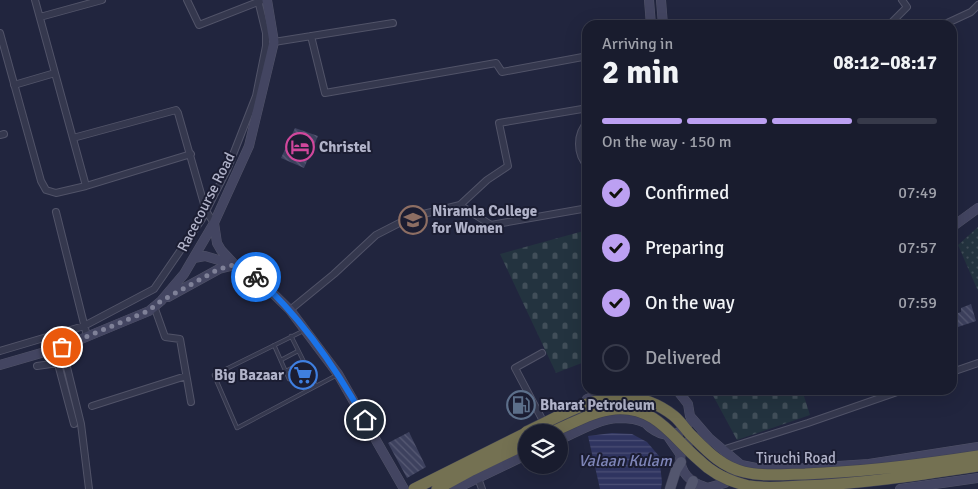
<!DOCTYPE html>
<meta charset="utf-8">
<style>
body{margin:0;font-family:Signika,sans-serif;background:#222536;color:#f1f3f6;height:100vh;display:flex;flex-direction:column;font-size:19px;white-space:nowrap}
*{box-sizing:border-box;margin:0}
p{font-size:16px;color:#9fa1aa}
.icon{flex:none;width:28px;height:28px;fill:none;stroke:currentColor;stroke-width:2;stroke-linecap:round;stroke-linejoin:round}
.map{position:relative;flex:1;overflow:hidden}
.details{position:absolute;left:582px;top:20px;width:375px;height:375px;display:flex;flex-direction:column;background:#191c2e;border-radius:15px;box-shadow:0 5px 20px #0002,0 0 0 1px #373a4a}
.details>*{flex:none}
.controls{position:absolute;left:518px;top:424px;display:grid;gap:10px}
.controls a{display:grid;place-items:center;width:50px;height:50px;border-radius:50%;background:#191c2e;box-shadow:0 5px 20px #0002,0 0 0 1px #373a4a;font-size:25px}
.pin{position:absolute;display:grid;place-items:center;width:42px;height:42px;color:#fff;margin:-21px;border:2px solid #fff;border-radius:50%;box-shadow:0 1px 5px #0007}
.courier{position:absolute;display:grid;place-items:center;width:50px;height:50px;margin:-25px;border:4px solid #1a73e8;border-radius:50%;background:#fff;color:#222;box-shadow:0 1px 6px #0007}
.head em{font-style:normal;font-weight:700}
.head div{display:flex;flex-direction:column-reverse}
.head{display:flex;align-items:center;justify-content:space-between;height:85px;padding:0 20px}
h1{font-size:32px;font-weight:700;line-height:38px}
.bar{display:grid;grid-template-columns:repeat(4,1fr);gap:8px 5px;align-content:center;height:60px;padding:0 20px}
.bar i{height:6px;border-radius:4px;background:#373a4a}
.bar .on{background:#bca0f2}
.bar p{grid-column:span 4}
ol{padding:0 20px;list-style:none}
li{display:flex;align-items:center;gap:15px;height:55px}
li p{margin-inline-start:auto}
li .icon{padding:5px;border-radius:50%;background:#bca0f2;color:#111;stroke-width:4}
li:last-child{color:#9fa1aa}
li i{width:28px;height:28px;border:2px solid #373a4a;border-radius:50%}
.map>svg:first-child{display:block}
</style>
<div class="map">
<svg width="978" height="489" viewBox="0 0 978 489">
<defs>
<pattern id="grass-dots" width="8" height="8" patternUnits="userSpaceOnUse" patternTransform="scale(1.25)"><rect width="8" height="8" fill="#23333f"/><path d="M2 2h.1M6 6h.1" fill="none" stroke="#414e59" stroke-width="1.8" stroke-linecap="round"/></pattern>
<pattern id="cemetery-stones" width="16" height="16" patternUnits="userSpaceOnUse" patternTransform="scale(1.25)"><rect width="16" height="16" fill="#23333f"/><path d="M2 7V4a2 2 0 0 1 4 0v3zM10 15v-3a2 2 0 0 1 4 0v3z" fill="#414e59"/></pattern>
<pattern id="water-rules" width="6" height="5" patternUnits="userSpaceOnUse" patternTransform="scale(1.25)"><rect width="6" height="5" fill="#2f3460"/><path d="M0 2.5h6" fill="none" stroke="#4b4f75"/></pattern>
<pattern id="building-back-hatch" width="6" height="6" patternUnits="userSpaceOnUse" patternTransform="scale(1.25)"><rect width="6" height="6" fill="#3d415e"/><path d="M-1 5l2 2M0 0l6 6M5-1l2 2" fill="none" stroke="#575a74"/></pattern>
</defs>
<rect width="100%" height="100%" fill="#21253e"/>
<path fill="url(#grass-dots)" d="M978,227V291L958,245Z"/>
<path fill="url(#cemetery-stones)" d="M587,230V361L556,373L500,254Z
M710,390H802L810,415L737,440Z"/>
<path fill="url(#water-rules)" d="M612,433L632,434L647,442L659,456L662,482L661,489H600L588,436Z"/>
<path fill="url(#building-back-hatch)" d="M295,128L318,136L304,168L281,158Z
M971,304L976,321L952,329V315L961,312V308Z
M409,432L426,467L407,478L388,443Z"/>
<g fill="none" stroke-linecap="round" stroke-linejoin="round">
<defs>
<path id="lane" d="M303,331L214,375L237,428L337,375
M291,336L316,386
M274,345L289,379
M281,360L298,351
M286,371L304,362"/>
<path id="street" d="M35,0L86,186
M187,0L199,25L263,0
M40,17L102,0
M889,25L907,7L902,0
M943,25L971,12L978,5
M0,33L41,181L46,190L56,193L86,186L191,154
M311,36L325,93L496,63L502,72L588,56
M274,42L393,23
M14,85L55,73
M588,122C576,133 576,155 588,166
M0,135L4,134
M73,138L176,110L178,113L206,211L214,223
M460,205L487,180L508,166L499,123L588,108
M56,212L87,336
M154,306L165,337L180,339L191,402
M290,310L334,274L376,235L411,217L460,205L491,225L588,208
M62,347L81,424L89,489
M54,349L74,424
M0,351L84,326L154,289L202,219L227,170L256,96L266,46V33L258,0
M542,353L515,368L542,419
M37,366L58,363
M952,372L978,363
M92,406L186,376
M722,450L808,423L903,390
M478,478L482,489"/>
<path id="secondary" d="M649,0L651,25
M661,0L663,25
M214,223L217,243L221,250L235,265L251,272L290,310L338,374L404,489
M952,227L978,208
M194,258L205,256L232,264
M168,297L219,269L235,265
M0,365L62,347L149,311L161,301L184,274L214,223L249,146L274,42L267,0
M677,390L688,404L690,416L709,438L741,465L756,468L792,469L869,464L978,447
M587,399L599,394L650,390
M667,435L680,454
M700,437C696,439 689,440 686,444C676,455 680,471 691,480C696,484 703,486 709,489
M559,440C577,432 598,419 618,418C626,418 638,419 645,423C647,424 648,426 651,428C664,438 678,437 688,424
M707,488L725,483L741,465
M455,489L526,455
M900,489L978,478"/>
<path id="primary" d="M670,489L676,470L681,462
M690,489L693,481"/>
<path id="highway" d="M414,489L526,433
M437,489L472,470L526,444"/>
</defs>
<use href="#lane" stroke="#515368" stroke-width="4.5"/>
<use href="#street" stroke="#515368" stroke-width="8"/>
<use href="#secondary" stroke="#515368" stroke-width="10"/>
<use href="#primary" stroke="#3c3e53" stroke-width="11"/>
<use href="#highway" stroke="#3e4055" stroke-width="12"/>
<use href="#lane" stroke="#35384e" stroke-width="3"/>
<use href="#street" stroke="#35384e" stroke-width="6"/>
<use href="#secondary" stroke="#434561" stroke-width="9"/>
<use href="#primary" stroke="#53566e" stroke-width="10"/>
<use href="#highway" stroke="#747152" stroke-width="11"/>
<defs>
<path id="highway-bridge" d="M526,432C575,409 623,376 674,416C681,422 686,430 692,436C707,451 722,467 744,472C764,477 784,474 805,474C863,472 920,465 978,456
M552,432C572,424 593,411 615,409C656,406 672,437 699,460C712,473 731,482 749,486C766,489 784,487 802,486C861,484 919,475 978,466"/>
</defs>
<use href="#highway-bridge" stroke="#3e4055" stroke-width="12" stroke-linecap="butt"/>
<use href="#highway-bridge" stroke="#747152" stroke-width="11"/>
</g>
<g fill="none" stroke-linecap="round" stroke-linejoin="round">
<path stroke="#7f8198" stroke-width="5" stroke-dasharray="0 9" d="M62,347L148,311L161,301L219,269L234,265L251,272L256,277"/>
<path stroke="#1a73e8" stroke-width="6" d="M256,277C301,317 336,368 365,420"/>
</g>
<defs>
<symbol id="hotel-ring" viewBox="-11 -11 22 22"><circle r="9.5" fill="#1b1d32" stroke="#d1479c" stroke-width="1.5"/><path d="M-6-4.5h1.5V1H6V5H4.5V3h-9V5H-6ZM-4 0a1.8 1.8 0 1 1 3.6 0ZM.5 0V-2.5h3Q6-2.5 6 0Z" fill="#d1479c"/></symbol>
<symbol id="university-ring" viewBox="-11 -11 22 22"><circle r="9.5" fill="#1b1d32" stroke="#8d6e63" stroke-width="1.5"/><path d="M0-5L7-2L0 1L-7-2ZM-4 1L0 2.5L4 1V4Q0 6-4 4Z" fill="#8d6e63"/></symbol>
<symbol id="supermarket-ring" viewBox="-11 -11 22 22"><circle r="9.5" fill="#1b1d32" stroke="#3f7fe0" stroke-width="1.5"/><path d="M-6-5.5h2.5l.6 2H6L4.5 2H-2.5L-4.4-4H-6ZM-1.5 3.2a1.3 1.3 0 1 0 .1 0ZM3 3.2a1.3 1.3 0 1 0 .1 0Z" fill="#3f7fe0"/></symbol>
<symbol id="fuel-ring" viewBox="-11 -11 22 22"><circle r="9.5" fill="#1b1d32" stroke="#5c6f8a" stroke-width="1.5"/><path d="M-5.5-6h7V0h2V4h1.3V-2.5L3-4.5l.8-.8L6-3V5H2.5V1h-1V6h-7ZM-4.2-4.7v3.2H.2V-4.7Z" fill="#5c6f8a"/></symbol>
</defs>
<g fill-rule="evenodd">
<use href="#hotel-ring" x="284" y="131" width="32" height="32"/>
<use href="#university-ring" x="397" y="204" width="32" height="32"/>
<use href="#supermarket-ring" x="287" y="359" width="32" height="32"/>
<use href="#fuel-ring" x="505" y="389" width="32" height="32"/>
</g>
<g text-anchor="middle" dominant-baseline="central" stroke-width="4" stroke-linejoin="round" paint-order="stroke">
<g font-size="15" font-weight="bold" fill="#b1b3c9" stroke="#1b1d32" text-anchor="start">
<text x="319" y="147">Christel</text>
<text x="432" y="211">Niramla College<tspan x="432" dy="17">for Women</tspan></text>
<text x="284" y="375" text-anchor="end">Big Bazaar</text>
<text x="540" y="405">Bharat Petroleum</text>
</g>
<g font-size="15" fill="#b1b3c9" stroke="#1b1d32">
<text transform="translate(206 202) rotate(-63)">Racecourse Road</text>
<text x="796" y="458">Tiruchi Road</text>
</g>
<g font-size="16" font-style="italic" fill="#7e85b8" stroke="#1b1d32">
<text x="625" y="461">Valaan Kulam</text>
</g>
</g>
</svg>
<div class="controls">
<a><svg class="icon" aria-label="layers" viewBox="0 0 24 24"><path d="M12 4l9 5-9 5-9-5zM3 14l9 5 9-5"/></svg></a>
</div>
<div class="pin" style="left:62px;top:347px;background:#ea580c"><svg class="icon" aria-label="bag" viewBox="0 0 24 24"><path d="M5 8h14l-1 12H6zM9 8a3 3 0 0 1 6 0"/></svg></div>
<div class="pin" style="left:365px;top:420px;background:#1f2937"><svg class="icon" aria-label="home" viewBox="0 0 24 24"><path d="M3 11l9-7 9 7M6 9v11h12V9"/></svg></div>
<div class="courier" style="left:256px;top:277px"><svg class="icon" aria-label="bike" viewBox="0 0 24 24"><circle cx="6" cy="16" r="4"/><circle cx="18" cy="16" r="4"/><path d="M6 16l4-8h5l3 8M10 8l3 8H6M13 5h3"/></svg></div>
<section class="details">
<div class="head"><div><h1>2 min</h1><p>Arriving in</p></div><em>08:12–08:17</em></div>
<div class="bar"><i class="on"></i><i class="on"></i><i class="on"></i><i></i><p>On the way · 150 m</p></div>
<ol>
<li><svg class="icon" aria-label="check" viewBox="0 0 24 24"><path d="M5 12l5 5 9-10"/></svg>Confirmed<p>07:49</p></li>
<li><svg class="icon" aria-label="check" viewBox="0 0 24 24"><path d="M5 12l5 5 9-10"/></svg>Preparing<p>07:57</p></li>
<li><svg class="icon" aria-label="check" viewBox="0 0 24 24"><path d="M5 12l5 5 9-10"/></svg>On the way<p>07:59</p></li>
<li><i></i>Delivered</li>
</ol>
</section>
</div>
